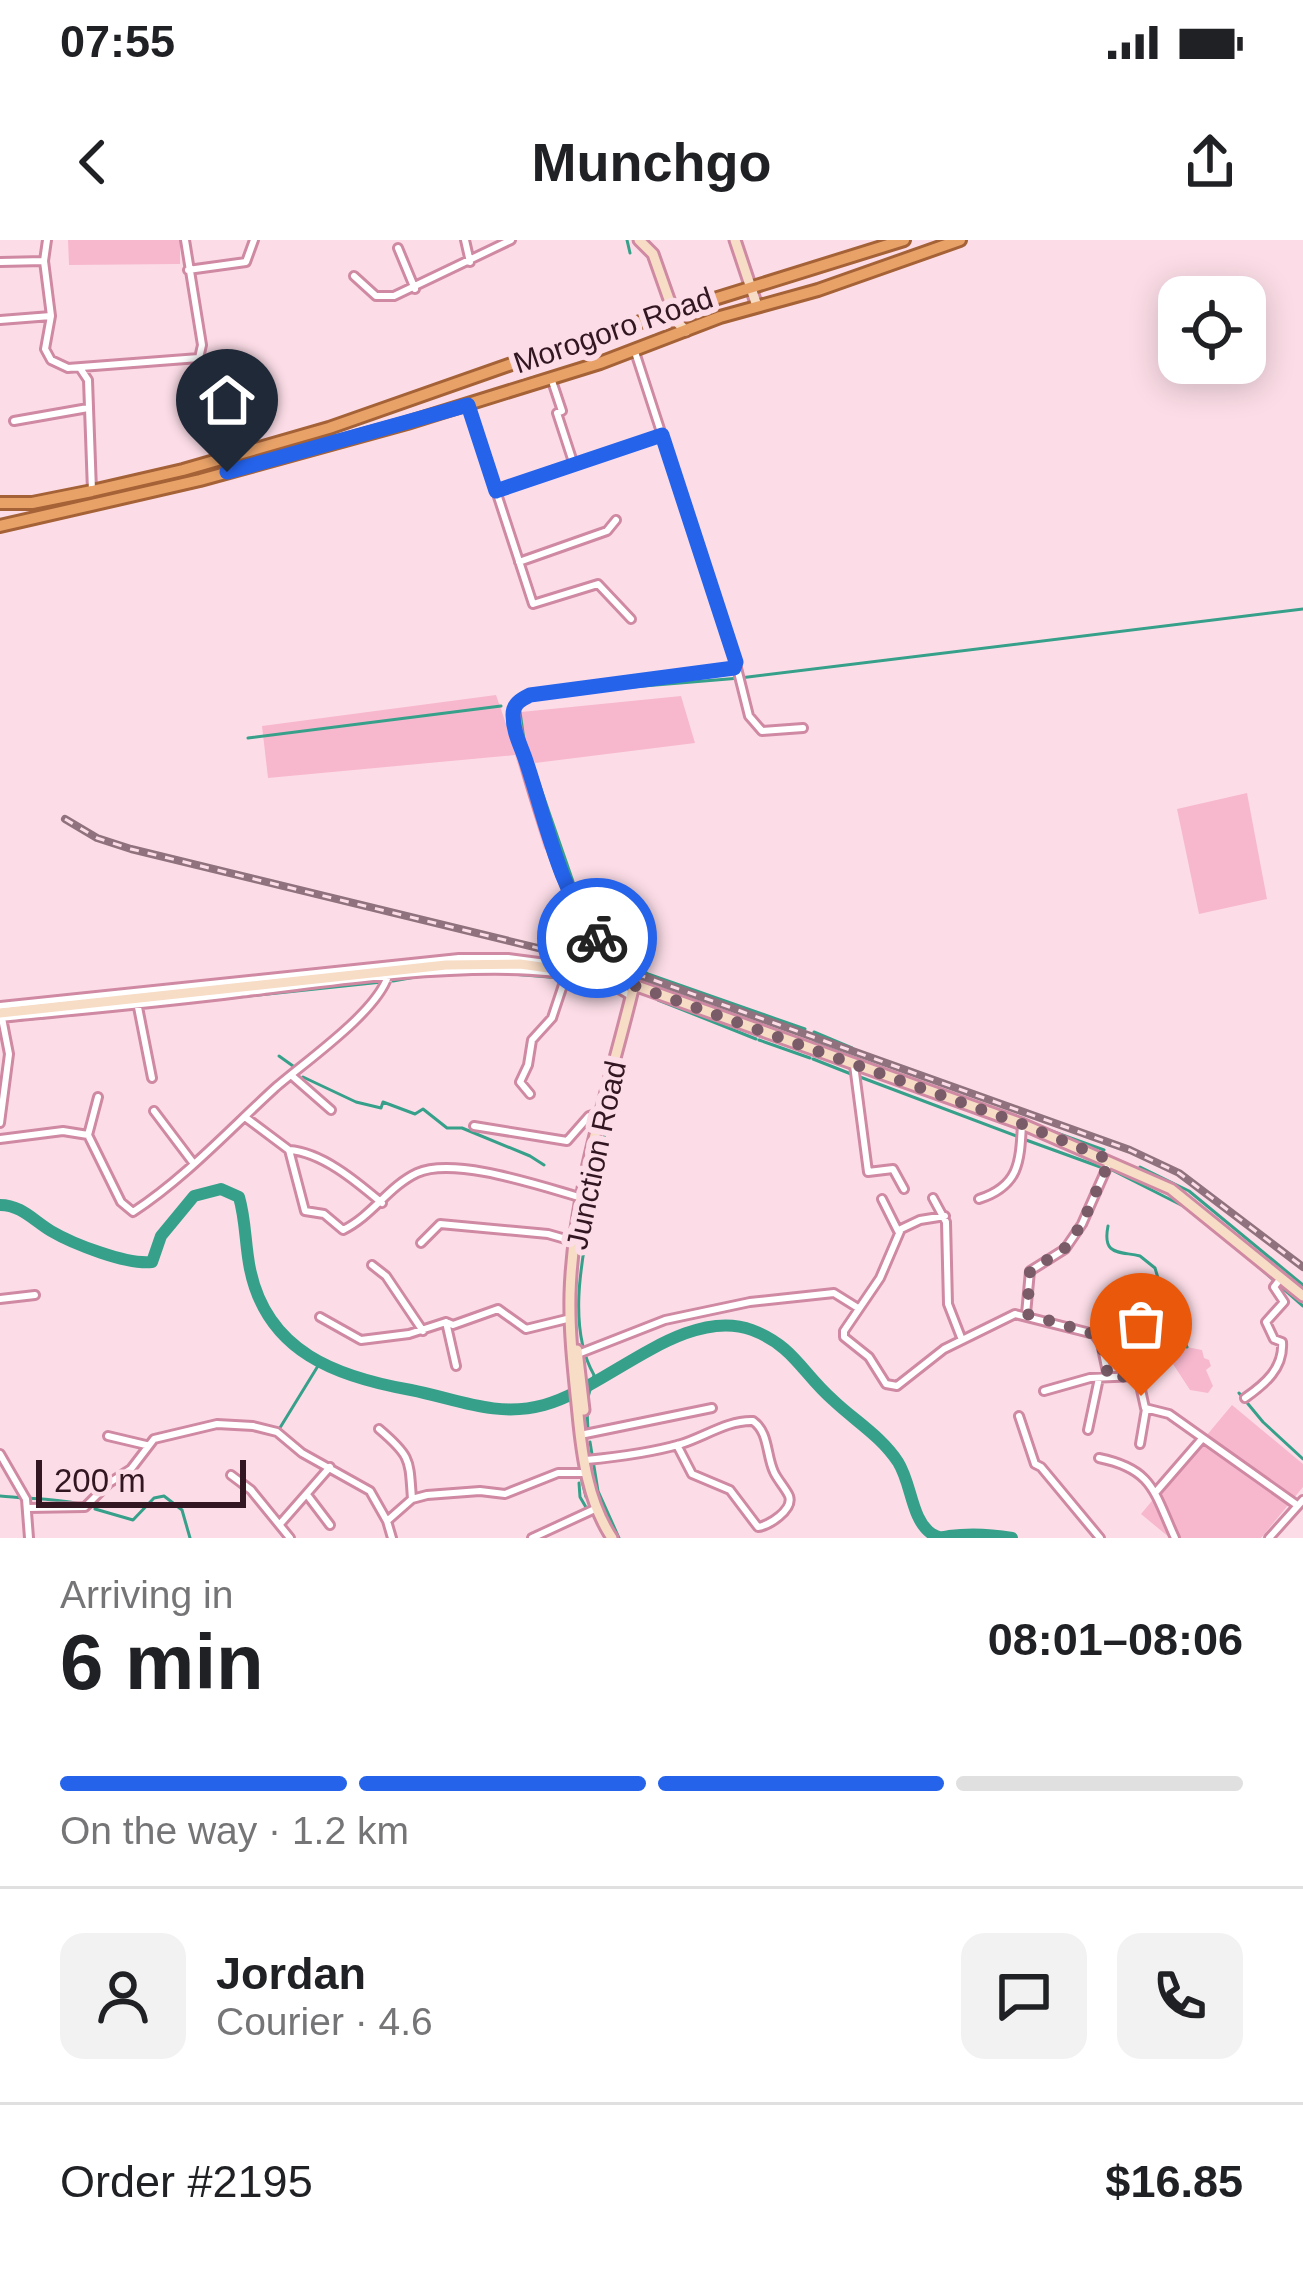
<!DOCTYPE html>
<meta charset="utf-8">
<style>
body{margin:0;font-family:Helvetica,sans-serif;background:#f2f2f2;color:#202124;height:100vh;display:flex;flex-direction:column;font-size:45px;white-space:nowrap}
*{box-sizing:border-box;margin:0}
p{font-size:39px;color:#757577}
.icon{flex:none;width:66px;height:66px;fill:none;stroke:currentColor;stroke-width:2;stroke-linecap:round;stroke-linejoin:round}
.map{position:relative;height:1298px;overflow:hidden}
.panel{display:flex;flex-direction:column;background:#fff;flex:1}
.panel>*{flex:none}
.controls{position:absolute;left:1158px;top:36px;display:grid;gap:24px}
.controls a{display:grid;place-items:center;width:108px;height:108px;border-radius:24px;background:#fff;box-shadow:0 6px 30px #0003;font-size:60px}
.scale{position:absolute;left:36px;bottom:30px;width:210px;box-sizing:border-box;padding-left:12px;border:6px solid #321722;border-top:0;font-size:33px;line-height:42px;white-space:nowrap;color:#321722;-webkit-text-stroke:9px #fcdde7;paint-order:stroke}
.pin{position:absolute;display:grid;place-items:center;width:102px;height:102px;color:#fff;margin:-123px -51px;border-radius:50% 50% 50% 0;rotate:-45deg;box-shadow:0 0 12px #0007}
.pin .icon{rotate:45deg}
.courier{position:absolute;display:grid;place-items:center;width:120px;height:120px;margin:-60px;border:9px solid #2563eb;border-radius:50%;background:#fff;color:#222;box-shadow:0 3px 15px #0007}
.summary em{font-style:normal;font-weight:600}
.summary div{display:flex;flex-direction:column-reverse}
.summary{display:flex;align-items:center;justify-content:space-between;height:204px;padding:0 60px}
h1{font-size:78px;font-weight:600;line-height:90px}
.bar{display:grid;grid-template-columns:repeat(4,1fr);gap:18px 12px;align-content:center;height:144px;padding:0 60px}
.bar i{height:15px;border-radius:9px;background:#e0e0e0}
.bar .selected{background:#2563eb}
.bar p{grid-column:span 4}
.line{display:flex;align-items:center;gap:30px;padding:0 60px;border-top:3px solid #e0e0e0}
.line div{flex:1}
.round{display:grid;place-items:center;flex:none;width:126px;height:126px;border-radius:24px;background:#f2f2f2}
.status{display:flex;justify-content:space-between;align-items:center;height:84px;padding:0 60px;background:#fff;direction:ltr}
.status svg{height:33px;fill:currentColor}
header{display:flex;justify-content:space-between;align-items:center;height:156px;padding:0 60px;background:#fff;font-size:54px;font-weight:600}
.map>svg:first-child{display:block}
</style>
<div class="status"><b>07:55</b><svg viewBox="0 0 49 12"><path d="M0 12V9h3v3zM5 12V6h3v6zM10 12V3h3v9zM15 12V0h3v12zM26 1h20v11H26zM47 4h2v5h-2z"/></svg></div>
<header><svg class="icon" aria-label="back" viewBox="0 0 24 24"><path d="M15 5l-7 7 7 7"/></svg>Munchgo<svg class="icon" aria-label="share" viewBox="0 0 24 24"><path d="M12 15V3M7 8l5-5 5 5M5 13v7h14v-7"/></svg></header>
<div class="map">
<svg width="1303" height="1298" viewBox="0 0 1303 1298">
<rect width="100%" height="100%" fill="#fcdde7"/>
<path fill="#f7b8ce" d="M68,0H180V24L69,25Z
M496,455L549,607L544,609L515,515L268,538L262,486Z
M681,456L695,503L535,523L524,501L521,472Z
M1247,553L1267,659L1199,674L1177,569Z
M1187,1107L1202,1110L1204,1118L1209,1120L1211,1126L1206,1130L1213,1146L1208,1153L1190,1150L1173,1124Z
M1232,1165L1303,1224V1247L1261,1298H1170L1141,1274Z"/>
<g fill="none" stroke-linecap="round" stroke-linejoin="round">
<path stroke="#37a08a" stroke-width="3" d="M627,0L630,13
M584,451L740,438L1303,369
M519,465L524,500L579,659L618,713L648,734L805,789
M248,498L501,466
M498,733L562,738
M430,735L493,733
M571,739L598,745
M638,740L800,799
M393,741L421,736
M658,760L756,799
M145,767L382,742
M7,781L52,777
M814,792L852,808
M759,800L810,818
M814,803L944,851
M279,816L293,826
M813,819L851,834
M303,837L356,862L381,868L383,862L415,874L423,869L447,888H462L530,916L544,925
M860,837L1019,897
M1032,884L1104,910
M1026,900L1103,928
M602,905L613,865
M1140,927L1189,951L1303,1045
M1110,929L1189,969
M592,965L600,915
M1108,986C1102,1016 1119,1011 1140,1016L1155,1028L1166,1065L1187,1107
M1244,1014L1303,1066
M1239,1153L1263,1182L1303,1219
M587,1161L594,1135C568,1090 581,1023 590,975
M587,1170L588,1191
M278,1191L321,1121
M590,1202L598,1251L619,1298
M581,1237L586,1257
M579,1243L580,1257L587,1269
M0,1256C28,1259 54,1258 81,1264
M95,1269L133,1280L154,1258L164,1256L182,1270L190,1298"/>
<path stroke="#37a08a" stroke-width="12" d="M0,965C21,965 33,980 51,991C73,1004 127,1025 152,1022L161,996L194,956L221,949L239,957C246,981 245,1005 250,1029C267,1112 337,1137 411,1150C457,1159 496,1178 544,1165C607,1148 685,1065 752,1090C794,1106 802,1133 833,1160C855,1181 881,1196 898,1222C912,1244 911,1280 932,1294C939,1298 941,1298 949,1296C972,1293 989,1294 1012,1298"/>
<defs>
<path id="minor" d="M47,0L44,21L51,76L45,109L51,120L68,128L199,118L202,105L185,0
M465,0L470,22
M398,8L415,49
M0,22L44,21
M188,30L246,22L254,0
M354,36L376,56H394L511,0
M0,80L51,76
M635,112L735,420L749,476L762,491L803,488
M80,128L88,140L92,251
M551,138L562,171L557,173L574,225
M468,165L533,364L598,344L631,379
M14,181L88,168
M496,251L662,195
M519,322L607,291L616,280
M622,731C608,711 590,693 577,671C561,644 510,493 515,466L530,455L734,428
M137,762L152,838
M0,766L459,718H508L623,733
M0,778C80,770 160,763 239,753C328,743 561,704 632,757
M854,825L868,932L893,929L904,949
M291,835L331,870
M530,854L520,842L528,825L532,800L552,778L567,733
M154,871L194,924
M245,877L289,910L305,971L324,974L343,990C372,976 389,946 417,933C455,916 543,947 583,958
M0,883L9,814L2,778
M474,886L567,901L589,876L599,873
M88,895L98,857
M0,899L63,891L88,895L121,962L133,972C185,938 229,890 275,848C306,821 376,773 388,736
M289,910C322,912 357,942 382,963
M933,958L946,982L948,1064L962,1100
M882,959L898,991
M979,959C1019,946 1020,923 1022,884
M945,976L920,980L901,989L880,1038L844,1091V1097L869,1117L886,1144L897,1146L944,1109L1015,1074L1094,1094L1101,1103L1108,1137
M421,1003L440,984L548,994L576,1002
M372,1025L386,1036L423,1091
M0,1059L35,1055
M1026,1074L1030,1031L1065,1009L1082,984L1109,923
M320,1077L361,1100L409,1094L446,1082L453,1085L498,1069L526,1089L571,1078
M446,1082L456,1126
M578,1114L665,1080L750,1062L834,1053L858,1068
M1044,1151L1090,1138L1138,1136L1145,1168L1169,1174L1297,1265
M1245,1158C1265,1144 1284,1128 1282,1102L1274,1099L1266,1082L1284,1062L1274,1047L1281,1038
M1019,1176L1035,1224L1041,1227L1100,1298
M379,1189C412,1217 409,1220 412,1259
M1088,1190L1099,1138
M585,1194L712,1168
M108,1196L146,1205
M1140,1204L1146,1169
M0,1214L26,1259L29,1298
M1099,1218C1153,1229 1154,1252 1175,1298
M586,1220C618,1217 650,1213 681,1204C704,1197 728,1180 753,1181C769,1192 766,1215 774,1232C777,1239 786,1249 789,1256C794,1270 768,1286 758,1287L730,1250L692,1234L677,1205
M231,1235L251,1250L290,1298
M1155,1253L1201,1200
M308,1256L330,1285
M27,1268L85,1267L109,1243L131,1229L154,1199L217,1184L253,1186L277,1192L302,1213L370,1251L387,1281L392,1298
M387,1281L412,1259L427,1255L480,1251L505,1254L558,1233H586
M280,1284L330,1227
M532,1298L597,1268
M1269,1298L1303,1260"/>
<path id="secondary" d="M639,0L653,14L677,82L686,91
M735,0L757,66
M0,773L446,725L520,724L598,735L634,745L1022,884L1171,949L1303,1056
M577,1110L584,1170
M612,1298C588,1262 582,1216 578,1174C574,1134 569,1094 570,1054C573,950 610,845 634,745"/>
<path id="trunk" d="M0,263H32L92,251L183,230L329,188L563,106L904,0
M0,286L200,240L407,183L600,123L720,77L818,50L960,0"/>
</defs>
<use href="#minor" stroke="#cf89a2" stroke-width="12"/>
<use href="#secondary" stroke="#cf89a2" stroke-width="15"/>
<use href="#trunk" stroke="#a56237" stroke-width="16"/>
<use href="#minor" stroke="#fff" stroke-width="6"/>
<use href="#secondary" stroke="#f7dcc6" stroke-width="9"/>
<use href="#trunk" stroke="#e8a268" stroke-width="10"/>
<defs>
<path id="rail" d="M65,579L97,598L131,609L620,728L1130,910L1179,933L1303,1027"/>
</defs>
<use href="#rail" stroke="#8f727d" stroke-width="8"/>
<use href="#rail" stroke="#fcdde7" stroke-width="3" stroke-dasharray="9" stroke-linecap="butt"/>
</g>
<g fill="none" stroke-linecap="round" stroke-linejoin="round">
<path stroke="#795c67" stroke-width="12" stroke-dasharray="0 21.6" d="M597,698L623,733L624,742L1022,884L1110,920L1082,984L1064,1009L1030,1031L1027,1074L1094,1094L1104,1112L1108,1137L1138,1136L1141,1156"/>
<path stroke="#2563eb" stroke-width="15" d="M227,232L468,165L496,251L662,195L736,422L734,428L530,455C520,460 513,464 513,475C513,492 521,506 526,521C547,583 557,645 597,698"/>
</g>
<g text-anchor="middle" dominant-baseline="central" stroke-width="12" stroke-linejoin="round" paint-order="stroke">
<g font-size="30" fill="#321722" stroke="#fcdde7">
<text transform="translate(613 90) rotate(-19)">Morogoro Road</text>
<text transform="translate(596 915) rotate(-78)">Junction Road</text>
</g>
</g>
</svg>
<div class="controls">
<a><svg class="icon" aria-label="locate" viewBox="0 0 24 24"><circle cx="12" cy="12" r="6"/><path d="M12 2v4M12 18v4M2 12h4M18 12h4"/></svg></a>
</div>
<div class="scale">200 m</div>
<div class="pin" style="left:1141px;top:1156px;background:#ea580c"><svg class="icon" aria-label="bag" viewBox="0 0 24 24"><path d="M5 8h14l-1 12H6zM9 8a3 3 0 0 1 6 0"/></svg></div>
<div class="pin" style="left:227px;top:232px;background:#1f2937"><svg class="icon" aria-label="home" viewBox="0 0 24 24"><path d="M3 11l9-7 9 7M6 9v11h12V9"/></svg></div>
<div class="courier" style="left:597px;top:698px"><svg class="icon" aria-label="bike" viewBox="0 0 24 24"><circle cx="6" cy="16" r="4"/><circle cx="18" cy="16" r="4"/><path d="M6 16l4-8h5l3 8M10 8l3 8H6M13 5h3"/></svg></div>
</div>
<section class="panel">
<div class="summary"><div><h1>6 min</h1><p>Arriving in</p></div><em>08:01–08:06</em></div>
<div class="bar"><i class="selected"></i><i class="selected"></i><i class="selected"></i><i></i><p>On the way · 1.2 km</p></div>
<div class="line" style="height:216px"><a class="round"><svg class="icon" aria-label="person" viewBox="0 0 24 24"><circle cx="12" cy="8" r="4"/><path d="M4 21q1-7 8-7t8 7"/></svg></a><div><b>Jordan</b><p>Courier · 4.6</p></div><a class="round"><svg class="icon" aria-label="chat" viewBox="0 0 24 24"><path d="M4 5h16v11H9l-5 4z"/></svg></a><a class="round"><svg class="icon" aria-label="phone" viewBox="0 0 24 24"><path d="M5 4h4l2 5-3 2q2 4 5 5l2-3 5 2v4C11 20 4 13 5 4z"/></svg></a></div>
<div class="line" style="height:156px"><div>Order #2195</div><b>$16.85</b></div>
</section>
